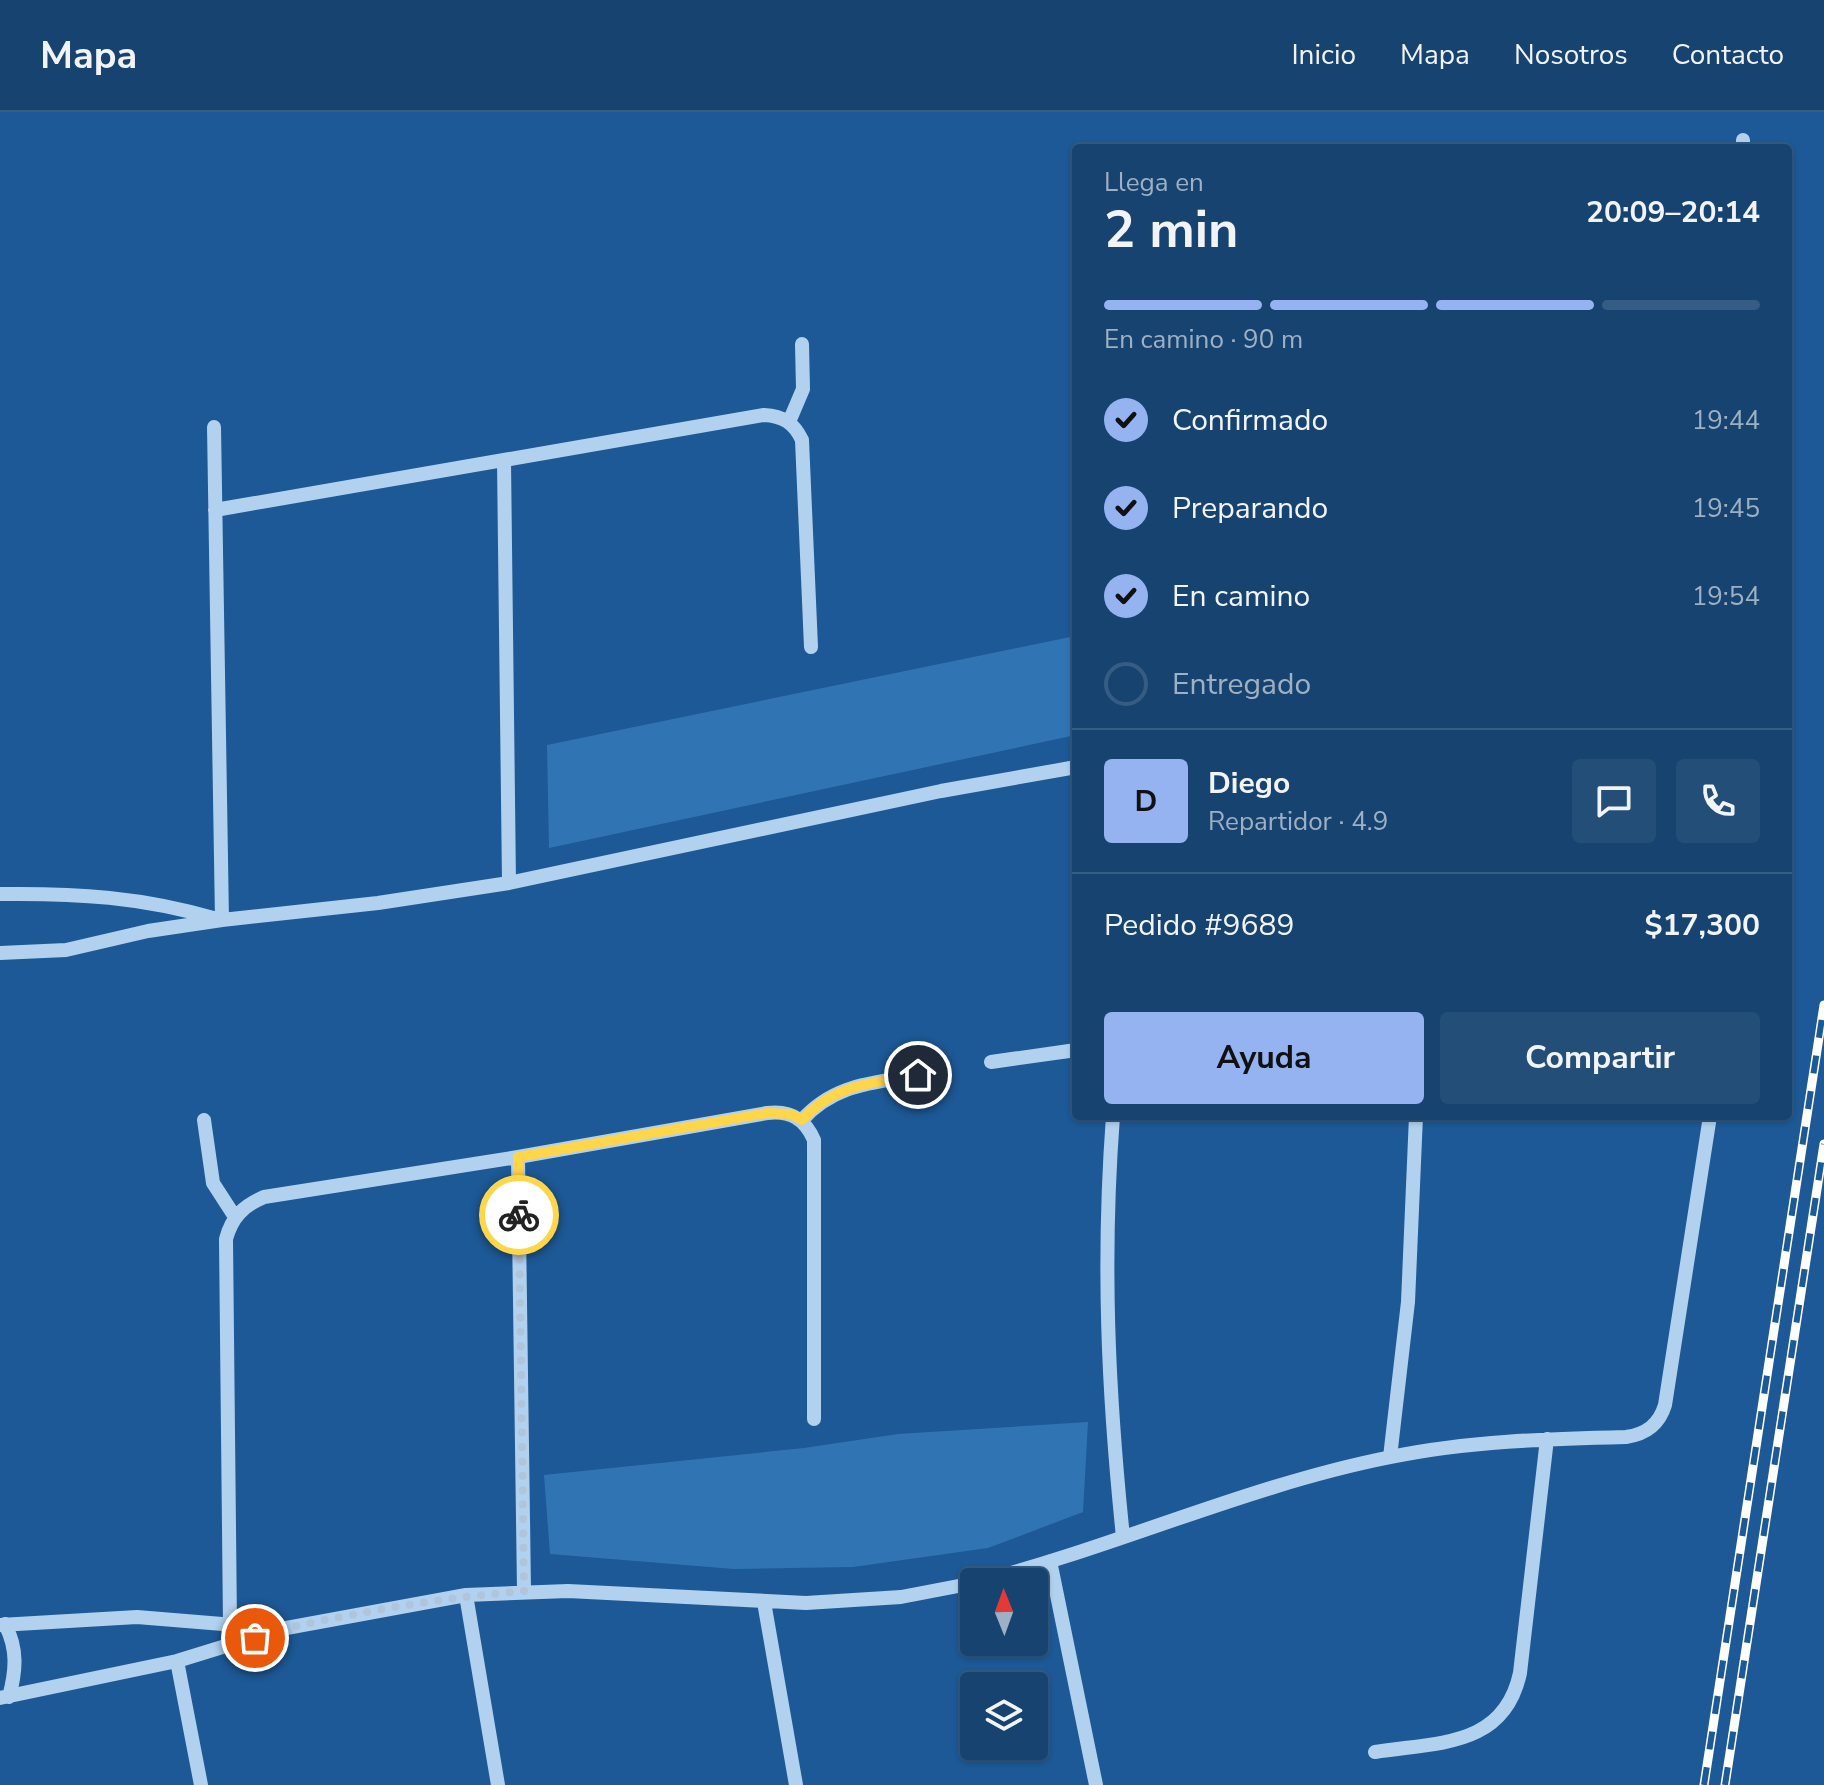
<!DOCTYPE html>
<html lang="es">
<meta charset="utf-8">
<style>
body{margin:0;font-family:"Nunito Sans",sans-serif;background:#234e78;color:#f1f3f6;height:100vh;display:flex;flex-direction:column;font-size:30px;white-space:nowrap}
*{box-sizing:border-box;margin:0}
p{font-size:26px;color:#9eb0c3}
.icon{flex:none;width:44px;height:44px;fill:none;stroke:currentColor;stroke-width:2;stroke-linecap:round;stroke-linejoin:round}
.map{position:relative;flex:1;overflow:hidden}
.side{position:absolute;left:1072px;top:32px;width:720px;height:976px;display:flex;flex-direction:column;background:#164370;border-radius:8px;box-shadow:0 2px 6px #0004,0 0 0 2px #355c83}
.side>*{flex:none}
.needle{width:52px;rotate:359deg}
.fabs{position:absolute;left:960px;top:1456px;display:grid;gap:16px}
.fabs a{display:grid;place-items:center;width:88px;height:88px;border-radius:8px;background:#164370;box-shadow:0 2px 6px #0004,0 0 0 2px #355c83;font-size:40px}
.pin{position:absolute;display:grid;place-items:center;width:68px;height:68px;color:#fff;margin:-34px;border:4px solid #fff;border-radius:50%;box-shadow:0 2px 8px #0007}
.courier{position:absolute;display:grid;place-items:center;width:80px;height:80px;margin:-40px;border:6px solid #ffd54a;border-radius:50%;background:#fff;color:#222;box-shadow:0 2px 10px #0007}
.summary em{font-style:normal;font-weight:700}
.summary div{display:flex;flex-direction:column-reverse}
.summary{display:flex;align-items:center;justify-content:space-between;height:136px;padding:0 32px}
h1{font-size:52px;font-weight:700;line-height:60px}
.bar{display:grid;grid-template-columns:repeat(4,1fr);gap:12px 8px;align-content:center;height:96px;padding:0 32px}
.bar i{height:10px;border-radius:6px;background:#355c83}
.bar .selected{background:#95b2f1}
.bar p{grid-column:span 4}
.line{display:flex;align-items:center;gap:20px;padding:0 32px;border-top:2px solid #355c83}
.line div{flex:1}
.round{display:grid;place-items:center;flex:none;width:84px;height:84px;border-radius:8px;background:#234e78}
ol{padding:0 32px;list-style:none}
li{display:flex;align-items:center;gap:24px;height:88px}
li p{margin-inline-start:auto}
li .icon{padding:8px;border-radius:50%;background:#95b2f1;color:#111;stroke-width:4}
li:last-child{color:#9eb0c3}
li i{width:44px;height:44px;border:4px solid #355c83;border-radius:50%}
.cta{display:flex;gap:16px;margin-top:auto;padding:16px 32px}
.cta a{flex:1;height:92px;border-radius:8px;background:#95b2f1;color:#111;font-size:32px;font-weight:700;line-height:92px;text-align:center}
.cta a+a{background:#234e78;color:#f1f3f6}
header{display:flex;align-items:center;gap:48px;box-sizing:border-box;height:112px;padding:0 40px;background:#164370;border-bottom:2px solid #355c83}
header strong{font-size:38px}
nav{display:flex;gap:44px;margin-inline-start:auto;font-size:28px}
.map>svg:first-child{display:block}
</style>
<header>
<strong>Mapa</strong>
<nav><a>Inicio</a><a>Mapa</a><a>Nosotros</a><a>Contacto</a></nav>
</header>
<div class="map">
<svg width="1824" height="1673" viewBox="0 0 1824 1673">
<rect width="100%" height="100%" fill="#1d5996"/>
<path fill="#3174b4" d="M1075,524L1076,623L549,736L547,633Z
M1088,1310L1083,1400L988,1436L853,1455L734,1457L550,1442L544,1363L804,1336L898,1322Z"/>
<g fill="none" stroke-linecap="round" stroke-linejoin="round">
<path stroke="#b1d1ef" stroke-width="14" d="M1743,36V28
M789,310L803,277L802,232
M214,315L222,808
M504,349L509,771
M215,398L764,303C783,304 794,311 802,328L811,535
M0,782C76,781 143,785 217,807
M0,841L66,838L148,819L222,808L378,791L509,771L941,679L1076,655
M991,950L1076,938
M1113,1004C1102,1150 1108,1280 1123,1425
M204,1008L213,1071L235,1105
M802,1008C834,972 873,971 918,963
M518,1045L524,1479
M1390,1345L1408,1190L1416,1004
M1050,1449L1096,1673
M978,1470C1118,1434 1249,1373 1391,1345C1468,1329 1547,1327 1626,1325C1646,1322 1659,1313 1665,1293L1710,1004
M466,1483L498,1673
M764,1490L796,1673
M5,1512C18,1537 16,1559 9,1585
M0,1513L137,1505L272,1516
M230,1513L226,1127C232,1105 243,1094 264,1085L518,1045L767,1001C790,998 805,1007 814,1028V1307
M177,1549L201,1673
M0,1586L177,1549L281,1517L466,1483L568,1479L806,1491L901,1485L974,1471
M1375,1640C1436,1630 1504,1636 1520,1561L1547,1327"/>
<defs>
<path id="rail" d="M1704,1673L1824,893
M1725,1673L1824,1032"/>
</defs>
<use href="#rail" stroke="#fff" stroke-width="9"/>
<use href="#rail" stroke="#1d5996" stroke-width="6" stroke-dasharray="18" stroke-linecap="butt"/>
</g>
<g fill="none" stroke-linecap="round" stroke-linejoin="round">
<path stroke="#b0c5da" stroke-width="8" stroke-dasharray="0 14.4" d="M255,1526C285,1515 315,1510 346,1504C405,1492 464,1484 524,1479L519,1103"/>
<path stroke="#ffd54a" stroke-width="10" d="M519,1103L518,1045L767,1001L791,1002L802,1008C834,972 873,971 918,963"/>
</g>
</svg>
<div class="fabs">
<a><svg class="needle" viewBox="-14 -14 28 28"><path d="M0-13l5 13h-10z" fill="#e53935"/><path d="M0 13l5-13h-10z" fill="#9eb0c3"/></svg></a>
<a><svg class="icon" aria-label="layers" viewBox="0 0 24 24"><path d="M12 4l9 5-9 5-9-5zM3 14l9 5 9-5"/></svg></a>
</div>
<div class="pin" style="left:255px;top:1526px;background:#ea580c"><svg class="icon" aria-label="bag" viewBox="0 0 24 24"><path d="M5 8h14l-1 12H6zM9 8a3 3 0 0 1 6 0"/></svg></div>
<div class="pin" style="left:918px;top:963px;background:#1f2937"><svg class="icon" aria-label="home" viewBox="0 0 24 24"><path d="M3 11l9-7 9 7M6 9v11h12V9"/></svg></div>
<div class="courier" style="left:519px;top:1103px"><svg class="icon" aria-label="bike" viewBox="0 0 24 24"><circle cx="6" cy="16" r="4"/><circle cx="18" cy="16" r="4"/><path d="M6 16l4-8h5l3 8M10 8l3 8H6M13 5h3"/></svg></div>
<section class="side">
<div class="summary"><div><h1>2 min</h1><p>Llega en</p></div><em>20:09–20:14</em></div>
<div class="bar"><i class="selected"></i><i class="selected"></i><i class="selected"></i><i></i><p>En camino · 90 m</p></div>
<ol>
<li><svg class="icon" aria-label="check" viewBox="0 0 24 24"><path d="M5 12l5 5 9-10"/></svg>Confirmado<p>19:44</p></li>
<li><svg class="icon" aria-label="check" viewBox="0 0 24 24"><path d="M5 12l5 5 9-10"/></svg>Preparando<p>19:45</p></li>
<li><svg class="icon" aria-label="check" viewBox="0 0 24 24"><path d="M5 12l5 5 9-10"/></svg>En camino<p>19:54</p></li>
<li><i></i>Entregado</li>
</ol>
<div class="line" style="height:144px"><b class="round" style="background:#95b2f1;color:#111">D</b><div><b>Diego</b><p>Repartidor · 4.9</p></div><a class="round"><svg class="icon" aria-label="chat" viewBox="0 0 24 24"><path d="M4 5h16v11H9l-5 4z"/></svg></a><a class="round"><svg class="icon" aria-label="phone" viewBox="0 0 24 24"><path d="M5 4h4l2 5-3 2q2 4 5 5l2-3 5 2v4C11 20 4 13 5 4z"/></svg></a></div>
<div class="line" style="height:104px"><div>Pedido #9689</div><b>$17,300</b></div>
<div class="cta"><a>Ayuda</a><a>Compartir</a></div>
</section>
</div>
